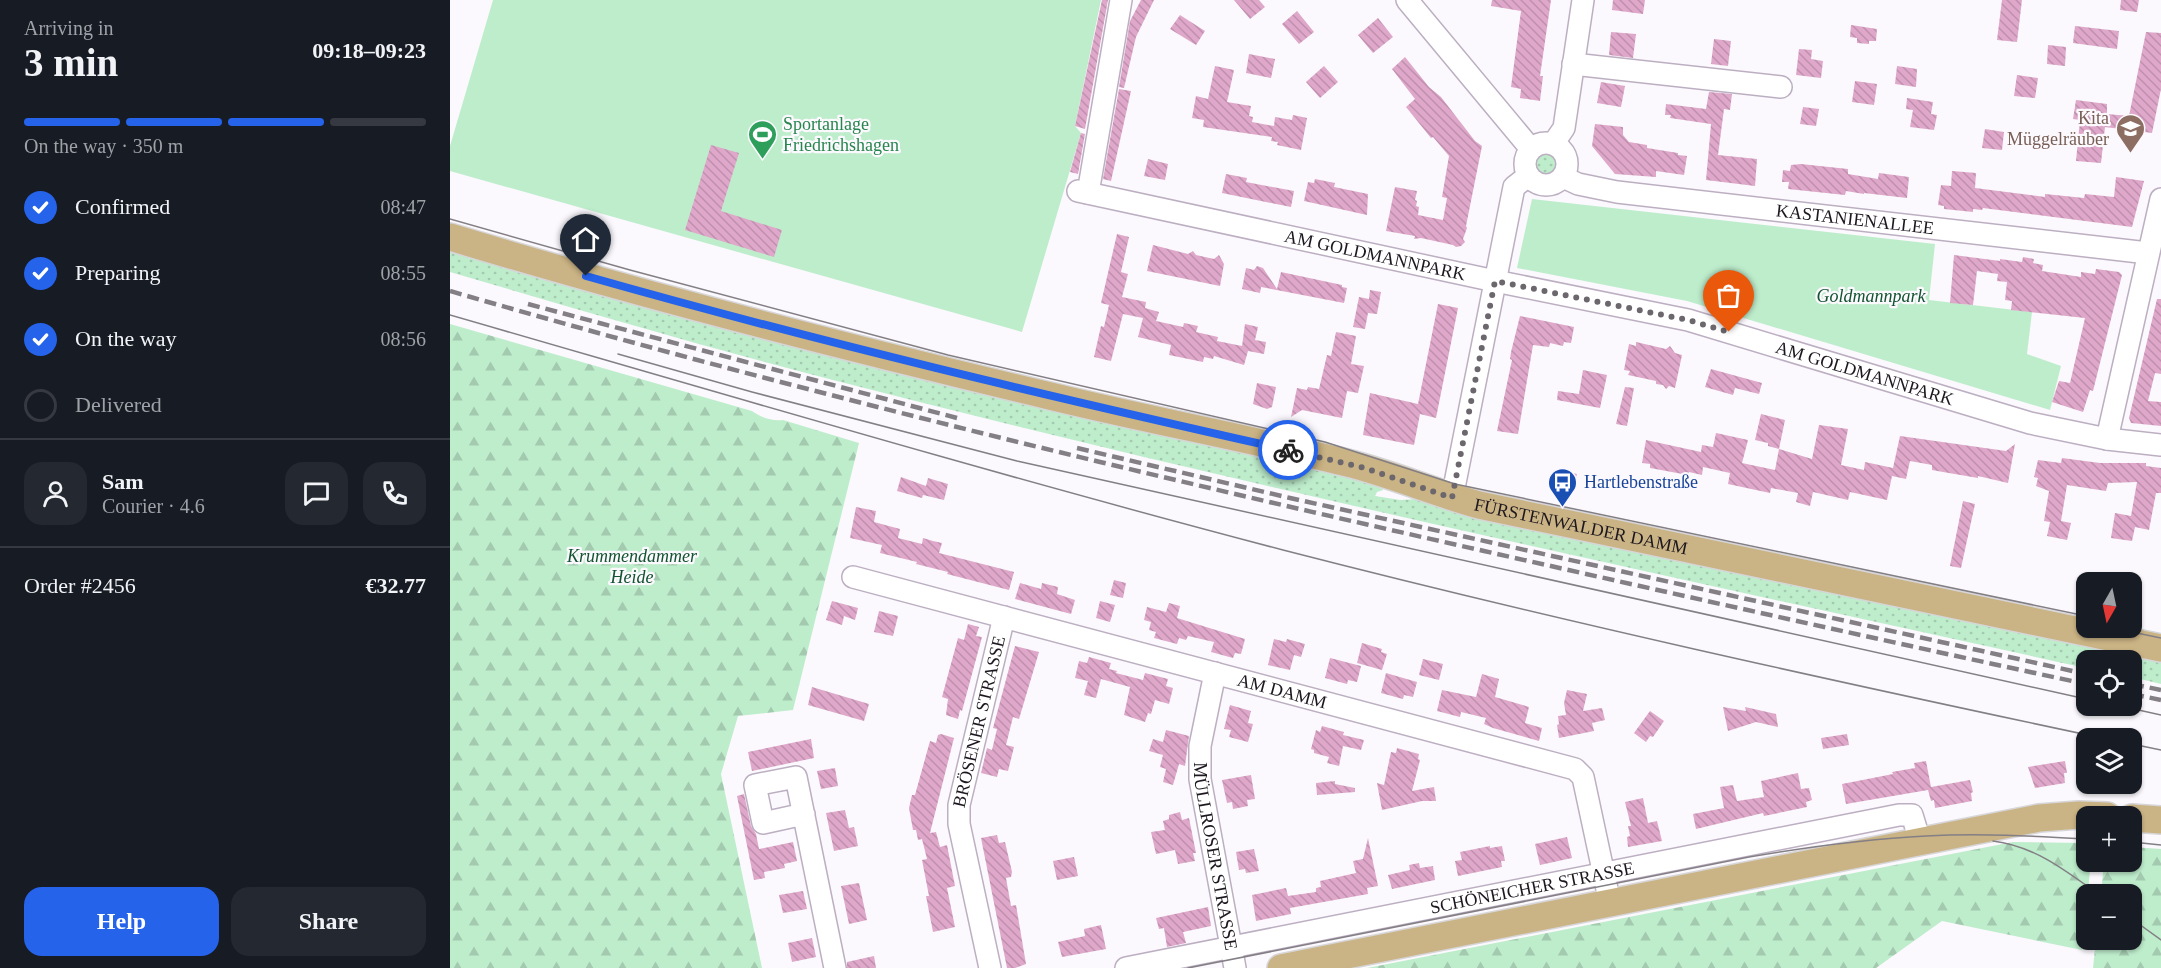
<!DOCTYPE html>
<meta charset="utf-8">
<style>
body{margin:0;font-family:"Times New Roman",serif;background:#242831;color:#f1f3f6;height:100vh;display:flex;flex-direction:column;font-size:22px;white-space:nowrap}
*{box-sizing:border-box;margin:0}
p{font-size:20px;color:#9ea1a6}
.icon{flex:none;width:33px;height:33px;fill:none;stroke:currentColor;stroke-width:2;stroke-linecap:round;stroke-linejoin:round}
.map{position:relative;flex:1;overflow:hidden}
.panel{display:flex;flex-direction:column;background:#171b24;width:450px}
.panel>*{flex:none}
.needle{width:39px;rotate:189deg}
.buttons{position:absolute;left:1626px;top:572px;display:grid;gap:12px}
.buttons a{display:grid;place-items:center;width:66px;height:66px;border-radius:12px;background:#171b24;box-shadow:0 2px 4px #0004;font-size:30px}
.pin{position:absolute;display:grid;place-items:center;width:51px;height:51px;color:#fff;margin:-62px -26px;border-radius:50% 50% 50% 0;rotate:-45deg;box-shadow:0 0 6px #0007}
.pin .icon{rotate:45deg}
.courier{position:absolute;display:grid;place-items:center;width:60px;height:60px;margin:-30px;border:4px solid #2563eb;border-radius:50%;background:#fff;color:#222;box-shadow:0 2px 8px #0007}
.overview em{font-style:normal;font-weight:800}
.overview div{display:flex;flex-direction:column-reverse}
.overview{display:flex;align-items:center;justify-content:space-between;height:102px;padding:0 24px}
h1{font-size:39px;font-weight:800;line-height:45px}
.bar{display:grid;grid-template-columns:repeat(4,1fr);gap:9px 6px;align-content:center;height:72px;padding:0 24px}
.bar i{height:8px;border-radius:4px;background:#363941}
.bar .selected{background:#2563eb}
.bar p{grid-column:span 4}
.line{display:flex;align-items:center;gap:15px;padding:0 24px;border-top:2px solid #363941}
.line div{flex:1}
.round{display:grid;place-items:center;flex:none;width:63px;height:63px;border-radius:18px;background:#242831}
ol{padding:0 24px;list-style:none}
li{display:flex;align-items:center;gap:18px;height:66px}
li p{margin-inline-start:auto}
li .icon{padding:6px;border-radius:50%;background:#2563eb;color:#fff;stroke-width:4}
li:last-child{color:#9ea1a6}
li i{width:33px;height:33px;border:3px solid #363941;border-radius:50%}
.cta{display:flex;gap:12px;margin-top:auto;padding:12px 24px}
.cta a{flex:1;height:69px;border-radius:18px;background:#2563eb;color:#fff;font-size:24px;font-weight:800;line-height:69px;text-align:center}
.cta a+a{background:#242831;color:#f1f3f6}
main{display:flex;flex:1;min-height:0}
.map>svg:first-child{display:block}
</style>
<main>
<section class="panel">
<div class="overview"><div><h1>3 min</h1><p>Arriving in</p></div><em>09:18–09:23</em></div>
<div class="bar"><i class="selected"></i><i class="selected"></i><i class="selected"></i><i></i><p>On the way · 350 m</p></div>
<ol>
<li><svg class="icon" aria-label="check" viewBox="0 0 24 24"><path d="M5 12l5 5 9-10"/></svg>Confirmed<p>08:47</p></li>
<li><svg class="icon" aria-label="check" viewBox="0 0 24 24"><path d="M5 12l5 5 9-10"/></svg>Preparing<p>08:55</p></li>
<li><svg class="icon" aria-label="check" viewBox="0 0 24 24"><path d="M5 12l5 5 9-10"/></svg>On the way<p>08:56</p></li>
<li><i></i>Delivered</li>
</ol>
<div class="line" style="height:108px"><a class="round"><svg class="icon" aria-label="person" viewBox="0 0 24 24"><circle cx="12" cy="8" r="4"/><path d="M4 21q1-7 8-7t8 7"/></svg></a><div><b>Sam</b><p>Courier · 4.6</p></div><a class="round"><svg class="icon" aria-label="chat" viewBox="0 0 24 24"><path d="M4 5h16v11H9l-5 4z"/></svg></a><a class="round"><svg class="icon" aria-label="phone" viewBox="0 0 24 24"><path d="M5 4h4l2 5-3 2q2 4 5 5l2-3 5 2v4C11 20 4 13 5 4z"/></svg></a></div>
<div class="line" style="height:78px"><div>Order #2456</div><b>€32.77</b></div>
<div class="cta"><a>Help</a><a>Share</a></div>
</section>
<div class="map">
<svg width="1711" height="968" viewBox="0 0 1711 968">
<defs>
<pattern id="grass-dots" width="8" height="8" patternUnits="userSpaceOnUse" patternTransform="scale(1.5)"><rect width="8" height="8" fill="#beedcc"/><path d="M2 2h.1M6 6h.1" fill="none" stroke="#a3caaf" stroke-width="1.8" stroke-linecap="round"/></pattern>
<pattern id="forest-firs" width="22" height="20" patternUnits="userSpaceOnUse" patternTransform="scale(1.5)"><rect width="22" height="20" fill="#beedcc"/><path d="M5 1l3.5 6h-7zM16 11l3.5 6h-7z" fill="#a3caaf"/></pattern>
<pattern id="building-back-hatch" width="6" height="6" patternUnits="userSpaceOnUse" patternTransform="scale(1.5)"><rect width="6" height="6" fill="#dfa8ca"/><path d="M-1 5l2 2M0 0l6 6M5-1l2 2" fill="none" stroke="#bf90ad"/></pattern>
</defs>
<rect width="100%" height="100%" fill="#fbf9fd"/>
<path fill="url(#grass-dots)" d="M1086 165a12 12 0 1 1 24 0a12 12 0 1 1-24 0Z
M0,250L924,483L933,490L927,492L925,496L950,500L968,499L1711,663V684L1682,677V660H1636V668C1218,576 798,487 383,380C254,347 127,309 0,272Z"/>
<path fill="url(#forest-firs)" d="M0,324L302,411C312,418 321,421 333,420L409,443L343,710L288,716L271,774L312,968H0Z
M1563,842L1636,843V861H1641L1632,950L1492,921L1426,968H917Z
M1682,847L1711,849V968H1643L1646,939H1682V894H1651L1654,861H1682Z"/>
<path fill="#beedcc" d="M43,0H651L625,126L631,133L572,332L0,171V146Z
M1082,199L1485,244L1479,300L1582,312L1577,354L1611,366L1600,410L1237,301L1067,268Z"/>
<path fill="url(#building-back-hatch)" d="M652,0H658L635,129L625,126Z
M691,0H704L686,37L674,88L669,87L680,21Z
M784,0H809L815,7L800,19Z
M1042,0H1101L1090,76H1093L1090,101L1070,98L1071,89L1061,87L1071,11L1041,6Z
M1163,0H1195L1193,14L1162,10Z
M1552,0H1572L1567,42L1547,40Z
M1671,0H1689L1687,12L1670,10Z
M847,11L864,32L849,44L832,24Z
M730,15L755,31L746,45L720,29Z
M928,18L943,37L923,53L908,35Z
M1401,25L1427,29L1426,41H1419V44L1407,43V38L1400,37Z
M1625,26L1669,31L1667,49L1623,43Z
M1161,32L1186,34L1183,58L1159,55Z
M1696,32L1711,33V89L1702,133L1655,127L1651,163L1626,161L1630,120L1623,119L1626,100L1657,104V114L1679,116Z
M1264,39L1281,41L1278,66L1261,64Z
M1598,45L1616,47L1615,66L1597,64Z
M1349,49L1362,50L1361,59L1373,61L1371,78L1346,75Z
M799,54L825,59L821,78L796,73Z
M955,57L979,87L991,97L1025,141L1032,146L1016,226L1017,228L1013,239L1015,242L1011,246L1006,247L1003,245L971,238L964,239L965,236L936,231L945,187L967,191L965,200L967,201L966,206L969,207L968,215L993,220L997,198L992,197L999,156L983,137L981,138L956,107L965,99L942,69Z
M765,66L784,70L777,102L801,106L799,116L803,117L802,122L824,126L825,117L842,120L843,115L857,118L851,150L827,145L828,142L821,141L822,137L753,127L754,120L742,118L746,96L758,99Z
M874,66L888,82L870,98L856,82Z
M1447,66L1467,69L1466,87L1445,84Z
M1567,75L1588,78L1585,98L1564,96Z
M1405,81L1427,84L1424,105L1402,102Z
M1151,82L1175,86L1171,107L1147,103Z
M669,89L681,91L661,181L653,179Z
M1259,92L1282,94L1280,110L1274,109L1268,155L1307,159L1305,186L1256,180L1261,124L1220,118L1221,115H1215L1216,104L1256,109Z
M1457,98L1483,102L1481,114L1487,115L1484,130L1460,127L1463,110L1456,109Z
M1353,107L1369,109L1366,126L1350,124Z
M1145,124L1173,127V135L1179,142L1197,145V148L1228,153V155L1237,156L1234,175L1206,171V177L1165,174L1142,146Z
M1535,129L1554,132L1552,150L1532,148Z
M631,133L635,134L628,174L620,172Z
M261,145L289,153L271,211L332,230L324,257L235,230Z
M698,159L718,164L715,180L694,176Z
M1351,164L1398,169V174L1428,179L1429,173L1459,177L1457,198L1414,193V194L1396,191L1395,195L1338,189L1339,182H1332L1333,170L1340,171L1341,165Z
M1502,171L1526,173L1525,188L1595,197V194L1634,198L1635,194L1664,197L1666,177L1694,181L1682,227L1533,208L1532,210L1523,209V212L1494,209V206L1488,205L1491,185L1501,186Z
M776,174L797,178L796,182L844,191L841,207L772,193Z
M865,179L885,183L884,187L918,194L917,215L854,201L858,182L864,183Z
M667,234L679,237L671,272L678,274L672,297L696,302L695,308L709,312L706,321L733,327L734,323L748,326L746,332L768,337L767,341L792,346L795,324L808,327L805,340L816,342L814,354L798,351L794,365L764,356L763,359L754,357L753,362L719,355L721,345L688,337L693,318L673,314L661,361L644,357L651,326L654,327L659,305L651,303Z
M703,245L738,254L743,251L746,255L764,259L769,255L774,264L770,286L697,271Z
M1504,255L1550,261V259L1572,262L1573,257L1584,259L1583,263L1593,265L1592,271L1631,277V272L1645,274L1646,269L1669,272L1672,275L1643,391L1640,390L1633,412L1602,402L1609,381L1620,383L1635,318L1561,310L1562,301L1555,300L1557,282L1547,281L1548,274L1527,271L1523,305L1500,303Z
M807,266L813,268L827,289L831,272L892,285V287L897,288L894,303L811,287L810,293L792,289L796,268L804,270Z
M920,290L931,292L927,314L918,313L915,329L903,327L909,297L919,299Z
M1707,299H1711V374L1705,373L1698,401L1711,402V426L1681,423L1679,418Z
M988,304L1008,308L986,418L970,414L964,445L913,435L920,393L968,404Z
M1070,316L1124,327L1121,343L1114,342L1113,346L1100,343L1099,347L1083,345L1068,434L1047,431L1062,360L1060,359L1061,352Z
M886,332L906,336L901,364L914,366L908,393L897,391L892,418L852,410L841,417L847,388L857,390L858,387L869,389L877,355L881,356Z
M1186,342L1216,349L1220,346L1225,353L1232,355L1225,388L1219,386L1216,389L1213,385L1206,384V381L1178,375L1180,371L1174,370L1179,344L1186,346Z
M1261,369L1312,383L1309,394L1285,388L1283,395L1255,387Z
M1133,370L1157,375L1150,408L1107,400L1108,391L1129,394Z
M807,383L826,387L822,407L817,409L803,404Z
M1175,387L1184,388L1177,426L1166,424Z
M1311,414L1335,420L1329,449L1318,446V443L1305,440Z
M1369,425L1398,429L1391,465L1414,470L1415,462L1443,468L1450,436L1556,451L1565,444L1558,483L1528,476V478L1493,472L1482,470V465L1460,461L1456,479L1442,476L1437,500L1400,492L1398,500L1363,492L1360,506L1346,502L1348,493L1321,488L1320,493L1278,484L1280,473L1253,467L1252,475L1239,472L1238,475L1200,468V464L1192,463L1196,440L1251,452L1252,445L1263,447L1266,433L1298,440L1292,463L1325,470L1329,449L1362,459Z
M1612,458L1650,463H1696V466L1711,468V493H1706L1699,530L1685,527L1682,541L1661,538L1665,513L1681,516L1687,482L1658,483L1656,491L1617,485L1611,521L1621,523L1617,540L1597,536L1600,522L1594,521L1599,491L1586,486L1588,478L1584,477L1588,460L1611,463Z
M1115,471L1127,474L1122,491L1110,488Z
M451,477L476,486L478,478L498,484L494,500L473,495L472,498L447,491Z
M1513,501L1525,504L1511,568L1500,566Z
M406,507L426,511L424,522L450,529L448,538L472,544L473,538L483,541L492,543L489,553L564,572L559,590L497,574L498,572L466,564L467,562L430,553L432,545L400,538Z
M664,580L676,583L673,598L660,595Z
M570,583L591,589L592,583L608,587L607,594L625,600L621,614L565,599Z
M382,601L408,608L405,620L394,616L392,625L376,620Z
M650,601L665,605L660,622L646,618Z
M719,603L730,606L727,618L795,639L791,654L785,653L783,658L761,652L764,642L738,636L736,640L729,638L727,644L704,638L706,632L699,630L701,622L694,620L697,607L716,612Z
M429,611L448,616L443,636L424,632Z
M518,624L529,627L526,636L532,637L512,711L510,710L508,719L496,715L498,699L492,697L508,638L514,640Z
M824,639L836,642L837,639L855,644L851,657L844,655L840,670L818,665Z
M912,643L932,649L931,652L937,654L932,670L907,663Z
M565,646L589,652L569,719L563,717L556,745L564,747L558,771L549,769L547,777L531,773L537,748L542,750L547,729L543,728Z
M639,657L661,663L659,669L667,671L666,673L693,680L695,673L718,679L716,686L723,688L719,704L705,700L701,714L698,713L695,722L674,715L680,687L651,679L646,698L634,695L638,681L625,678L629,661L637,663Z
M880,658L911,666L907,682L898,680L897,684L875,678Z
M973,659L993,664L989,680L969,675Z
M936,673L967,682L963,697L954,695L953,699L931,693Z
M1032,674L1049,679L1045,697L1079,707L1075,723L1092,728L1089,741L1043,728L1034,724L1036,718L1011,712L1010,717L987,711L992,690L1026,697Z
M362,687L419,704L414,721L358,705Z
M1117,690L1137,694L1133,711L1152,708L1155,720L1142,723L1144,731L1109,738L1107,725L1109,724L1108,716L1116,715L1114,703Z
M780,705L801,711L798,723L803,724L798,742L779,737L781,730L774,729Z
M1273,707L1296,711L1295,707L1326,714L1328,727L1306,722L1278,731Z
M1200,711L1214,721L1203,737L1200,736L1196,742L1184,733Z
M872,726L894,732L893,735L914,740L911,750L893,746L889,766L877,763L879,757L864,753V750L861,749L866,730L870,732Z
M716,730L739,736L735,766L729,764L723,785L713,782L716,769L710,767L713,755L699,751L703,739L713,742Z
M491,734L504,738L480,833L486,832L490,847L497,845L505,886L497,888L505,927L483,932L476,896H479L472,860L477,859L472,839L468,840L466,830H463L459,808L462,795H465L480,741L486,743L488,735Z
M1397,734L1399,745L1373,749L1371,738Z
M361,739L364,758L302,771L298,752Z
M947,748L969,754L968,759L970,760L962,791L984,787L986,801H972L932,810L927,783L934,785L941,752L946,753Z
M1476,761L1481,787L1520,780L1523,792L1521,793L1522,801L1485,808L1484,800L1481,801L1478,790L1396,804L1392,784L1443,774L1442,772L1465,768L1464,763Z
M1615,761L1617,773H1614L1615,783L1585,788L1578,767Z
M385,768L388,786L371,789L367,771Z
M1348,773L1351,789L1359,788L1362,800L1356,802L1357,807L1314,816L1313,813L1246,829L1243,814L1274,808L1270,787L1283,785L1287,801L1314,797L1311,781Z
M801,775L805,799L797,800L798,806L783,809L782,802L777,803L772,780Z
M885,781V784L905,788V792L867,795L866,783Z
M294,794L301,826L306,834L309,849L343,842L347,861L334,864L335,868L314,872L315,878L304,880L287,796Z
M1193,798L1198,823L1207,821L1212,841L1178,847L1177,837L1180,836L1178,826H1181L1175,802Z
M395,810L399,828L404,827L408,846L384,851L376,813Z
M730,812L732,820L739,818L746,853H743L745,861L728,864L725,850L706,854L701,832L715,830L713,821L719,819V815Z
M547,835L549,843L555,842L562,872L561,877L556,878L561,906L566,905L576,964L565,968H557L531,838Z
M1117,837L1122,858L1090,865L1085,844Z
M918,838L928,886L917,888L918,894L840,908L841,914L806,921L802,895L836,888L838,896L866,892V888L871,887L870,881L906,873L903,861L913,859Z
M1040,846V848L1052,846L1055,861H1051L1052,867L1008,876L1005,861L1012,860L1010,852Z
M804,849L809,871L796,873L795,869L789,870L786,852Z
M624,857L628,876L607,880L603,861Z
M969,863L970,868L983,866L985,880L942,889L938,875L960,870L959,865Z
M409,883L417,920L399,924L391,886Z
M353,891L357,909L333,913L329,895Z
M758,907L761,926L733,932L736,943L717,947L714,928L709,929L706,918Z
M651,925L656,949L612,957L608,942L635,936L634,929Z
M362,938L366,957L342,962L338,943Z
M424,956L426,968H397V962Z"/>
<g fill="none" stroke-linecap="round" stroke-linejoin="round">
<defs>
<g id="minor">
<path d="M957,0L1081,149"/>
<path d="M1123,64L1331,87"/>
<circle cx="1096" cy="164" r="21"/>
<path d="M1103,144L1114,128L1133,0"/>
<path id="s1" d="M1113,177L1128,184L1167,192L1698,253"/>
<path id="s2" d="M628,191L1045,281L1238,320L1580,423L1657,439L1711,445"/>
<path d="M638,193L671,0"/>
<path d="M1657,439L1711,199"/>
<path d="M1002,498L1064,187L1078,176"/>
<path id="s3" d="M403,577L1125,769L1133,777L1160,903"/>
<path id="s4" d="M765,673L750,746V779L785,968"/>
<path d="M354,814L313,823L305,785L346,777L385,968"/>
<path id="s5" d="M540,968L509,824V805L554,617"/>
<path id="s6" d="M676,968L1449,815H1462L1470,841"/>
</g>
<g id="major">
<path id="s7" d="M0,237C198,297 398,348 600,396C698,420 798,438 897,463C942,474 985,493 1029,505L1711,648"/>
<path d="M1682,818L1711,820"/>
<path d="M831,968L1589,818L1629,815L1657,816"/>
</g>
</defs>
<use href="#minor" stroke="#bcafc2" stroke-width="24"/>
<use href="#major" stroke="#d6d5d7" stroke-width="30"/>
<use href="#minor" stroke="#fff" stroke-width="21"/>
<use href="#major" stroke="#cab384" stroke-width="27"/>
<path stroke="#837f85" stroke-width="1.5" d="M0,219L180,270L498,355L875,442L1005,484L1636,616
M0,315C277,395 554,477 833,550C1105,620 1378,680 1652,738
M168,354L302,392L567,461L1636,699
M1658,627L1711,638
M1666,705L1711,715
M1682,744L1711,750
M1543,841C1584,846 1615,870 1648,894
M1682,842L1711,845
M1682,919L1711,940
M738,968L1299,857C1358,847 1416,839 1476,836C1530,833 1583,836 1636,839"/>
<path stroke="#837f85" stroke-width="4.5" stroke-dasharray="12 6" stroke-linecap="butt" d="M0,291C341,390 687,473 1034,551C1234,596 1435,641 1636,684
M78,304L507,418
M627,448L840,498L1636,674
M1682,684L1711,690
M1682,694L1711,700"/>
</g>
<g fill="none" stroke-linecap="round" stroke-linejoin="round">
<path stroke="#6b676d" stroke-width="6" stroke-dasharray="0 10.8" d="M838,450L915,468L1002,498L1045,281L1238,320L1279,332"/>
<path stroke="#2563eb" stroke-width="8" d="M136,276C368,342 602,397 838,450"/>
</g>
<defs>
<symbol id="school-pin" viewBox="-11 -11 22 30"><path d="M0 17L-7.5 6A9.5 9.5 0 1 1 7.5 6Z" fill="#8d6e63" stroke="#fbf9fd"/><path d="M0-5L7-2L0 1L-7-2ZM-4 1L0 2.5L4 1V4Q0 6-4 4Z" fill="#fff"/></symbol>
<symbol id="stadium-pin" viewBox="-11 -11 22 30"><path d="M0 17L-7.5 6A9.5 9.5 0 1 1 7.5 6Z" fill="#2e9e5b" stroke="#fbf9fd"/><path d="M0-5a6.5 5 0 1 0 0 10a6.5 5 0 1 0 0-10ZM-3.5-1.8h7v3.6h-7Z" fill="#fff"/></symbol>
<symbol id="bus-pin" viewBox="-11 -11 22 30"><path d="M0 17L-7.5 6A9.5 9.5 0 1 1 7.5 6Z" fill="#1a4fb4" stroke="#fbf9fd"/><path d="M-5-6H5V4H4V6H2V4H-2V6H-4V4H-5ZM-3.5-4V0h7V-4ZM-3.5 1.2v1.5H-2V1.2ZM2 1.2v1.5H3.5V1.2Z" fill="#fff"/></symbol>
</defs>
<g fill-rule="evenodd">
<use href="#school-pin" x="1664" y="112" width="33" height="45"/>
<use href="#stadium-pin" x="296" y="118" width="33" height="45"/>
<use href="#bus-pin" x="1096" y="466" width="33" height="45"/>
</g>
<g text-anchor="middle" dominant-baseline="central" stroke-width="4.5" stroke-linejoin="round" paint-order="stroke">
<g font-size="18" fill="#785e54" stroke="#fbf9fd" text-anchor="end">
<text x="1659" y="118">Kita<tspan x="1659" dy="21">Müggelräuber</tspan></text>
</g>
<g font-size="18" fill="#27864d" stroke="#fbf9fd" text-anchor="start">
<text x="333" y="124">Sportanlage<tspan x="333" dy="21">Friedrichshagen</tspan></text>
</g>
<g font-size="18" fill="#1d181f" stroke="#fbf9fd">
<text stroke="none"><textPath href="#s1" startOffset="296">KASTANIENALLEE</textPath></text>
<text stroke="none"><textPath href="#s2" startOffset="304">AM GOLDMANNPARK</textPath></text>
<text stroke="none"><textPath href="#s2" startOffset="808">AM GOLDMANNPARK</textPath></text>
<text stroke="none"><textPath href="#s7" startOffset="1168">FÜRSTENWALDER DAMM</textPath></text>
<text stroke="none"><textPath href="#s3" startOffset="444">AM DAMM</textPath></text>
<text stroke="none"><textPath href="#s5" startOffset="252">BRÖSENER STRASSE</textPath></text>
<text stroke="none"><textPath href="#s4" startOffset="186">MÜLLROSER STRASSE</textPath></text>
<text stroke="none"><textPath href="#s6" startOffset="414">SCHÖNEICHER STRASSE</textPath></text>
</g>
<g font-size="18" font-style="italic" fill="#125330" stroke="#fbf9fd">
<text x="1421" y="296">Goldmannpark</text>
<text x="182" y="556">Krummendammer<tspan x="182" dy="21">Heide</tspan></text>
</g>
<g font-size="18" fill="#164399" stroke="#fbf9fd" text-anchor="start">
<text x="1134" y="482">Hartlebenstraße</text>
</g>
</g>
</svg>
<div class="buttons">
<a><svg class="needle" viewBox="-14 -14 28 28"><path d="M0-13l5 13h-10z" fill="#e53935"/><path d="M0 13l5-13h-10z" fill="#9ea1a6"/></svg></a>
<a><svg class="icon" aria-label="locate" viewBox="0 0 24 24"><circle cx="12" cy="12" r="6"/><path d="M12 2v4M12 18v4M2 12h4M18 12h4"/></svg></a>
<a><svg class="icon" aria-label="layers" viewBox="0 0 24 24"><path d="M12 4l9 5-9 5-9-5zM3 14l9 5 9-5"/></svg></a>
<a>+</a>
<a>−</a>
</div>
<div class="pin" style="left:1279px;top:332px;background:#ea580c"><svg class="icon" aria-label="bag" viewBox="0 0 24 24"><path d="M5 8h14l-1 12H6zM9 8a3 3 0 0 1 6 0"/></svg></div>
<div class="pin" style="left:136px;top:276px;background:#1f2937"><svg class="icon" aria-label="home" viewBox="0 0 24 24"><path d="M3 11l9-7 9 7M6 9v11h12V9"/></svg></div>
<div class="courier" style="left:838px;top:450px"><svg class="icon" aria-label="bike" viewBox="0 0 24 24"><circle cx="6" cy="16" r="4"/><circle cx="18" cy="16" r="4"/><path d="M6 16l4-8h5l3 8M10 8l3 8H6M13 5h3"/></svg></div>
</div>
</main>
